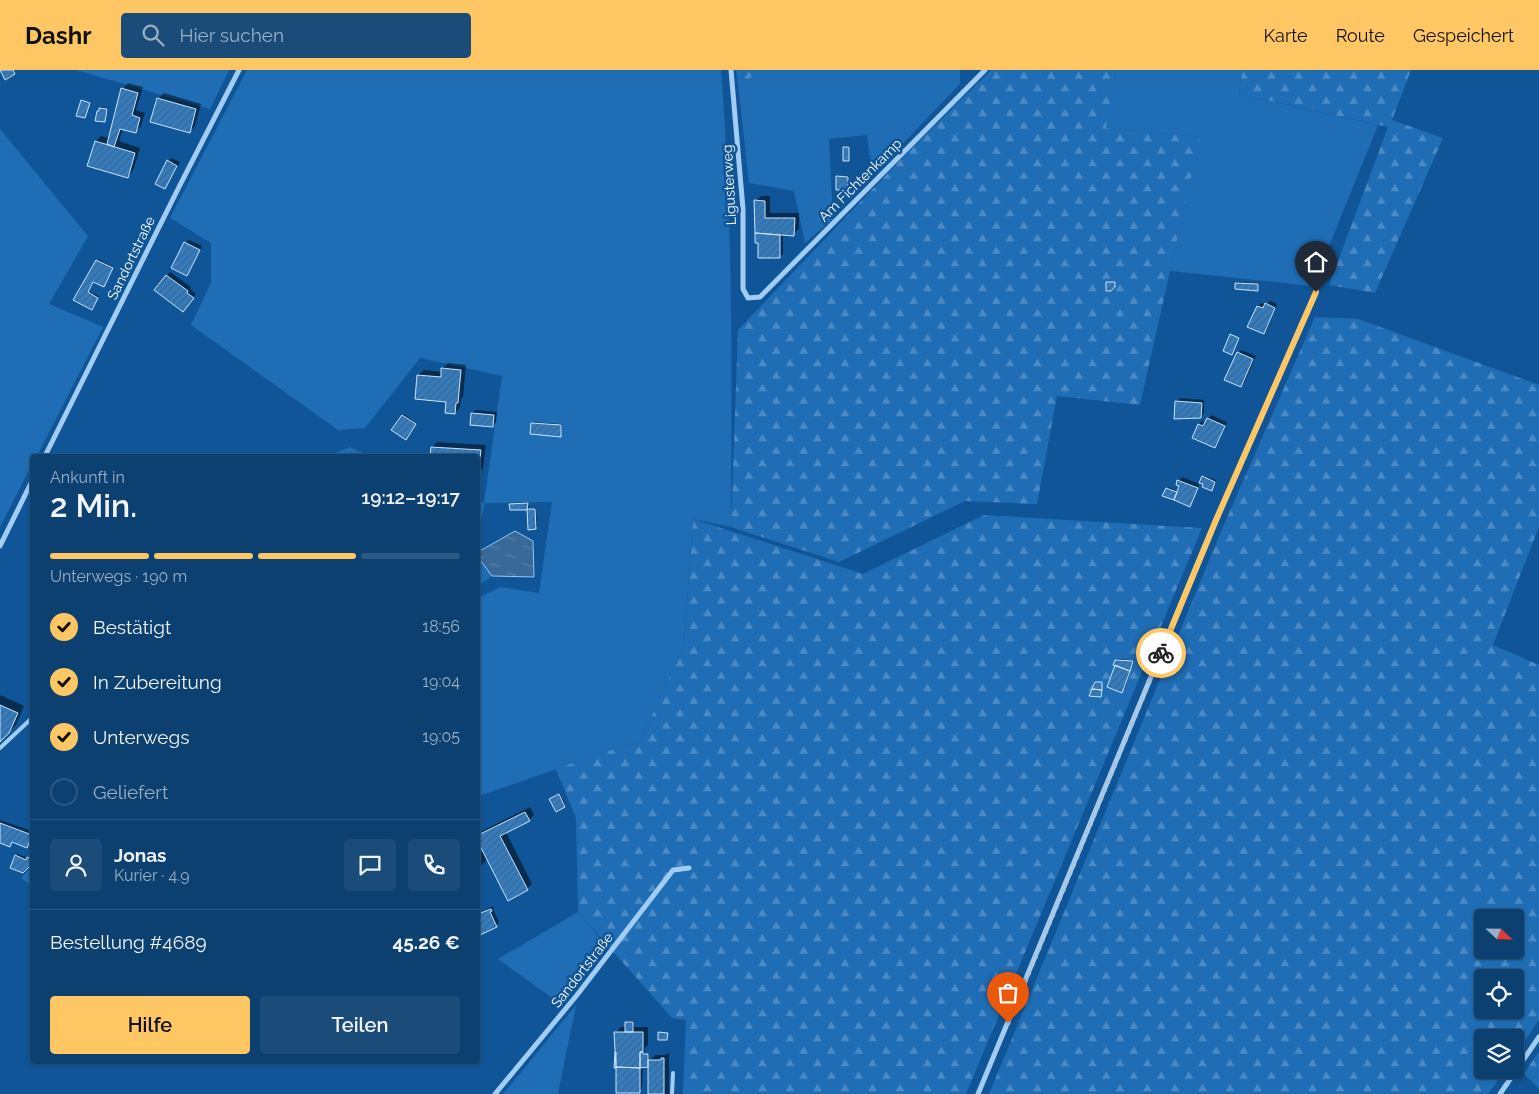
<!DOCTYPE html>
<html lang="de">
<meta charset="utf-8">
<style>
body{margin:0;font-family:Raleway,sans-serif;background:#1a4b79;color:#f1f3f6;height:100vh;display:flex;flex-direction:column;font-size:19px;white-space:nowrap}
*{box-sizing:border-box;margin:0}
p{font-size:16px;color:#9aafc3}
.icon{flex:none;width:28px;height:28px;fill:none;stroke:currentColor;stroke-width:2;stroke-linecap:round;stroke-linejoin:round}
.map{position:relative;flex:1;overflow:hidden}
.side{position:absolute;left:30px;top:384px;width:450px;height:610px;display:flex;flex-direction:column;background:#0c4071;border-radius:5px;box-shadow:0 1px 4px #0004,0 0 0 1px #2c5984}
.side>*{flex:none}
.needle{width:32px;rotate:112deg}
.controls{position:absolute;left:1474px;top:839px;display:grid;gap:10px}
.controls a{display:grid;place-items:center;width:50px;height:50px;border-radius:5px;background:#0c4071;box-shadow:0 1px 4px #0004,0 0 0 1px #2c5984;font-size:25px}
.pin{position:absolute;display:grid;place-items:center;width:42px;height:42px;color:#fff;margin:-51px -21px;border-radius:50% 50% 50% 0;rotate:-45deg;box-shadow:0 0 5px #0007}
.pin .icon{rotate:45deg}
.courier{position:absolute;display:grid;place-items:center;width:50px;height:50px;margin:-25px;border:4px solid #ffc764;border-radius:50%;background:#fff;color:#222;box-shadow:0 1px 6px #0007}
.head em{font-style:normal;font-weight:600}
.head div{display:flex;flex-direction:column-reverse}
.head{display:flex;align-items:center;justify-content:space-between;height:85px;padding:0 20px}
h1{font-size:32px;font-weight:600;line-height:38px}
.bar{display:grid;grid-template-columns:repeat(4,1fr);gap:8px 5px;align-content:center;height:60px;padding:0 20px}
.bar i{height:6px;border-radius:4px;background:#2c5984}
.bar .on{background:#ffc764}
.bar p{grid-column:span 4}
.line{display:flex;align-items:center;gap:12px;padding:0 20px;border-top:1px solid #2c5984}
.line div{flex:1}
.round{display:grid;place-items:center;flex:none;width:52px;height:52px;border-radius:5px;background:#1a4b79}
ol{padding:0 20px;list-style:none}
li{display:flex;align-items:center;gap:15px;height:55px}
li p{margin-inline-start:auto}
li .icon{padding:5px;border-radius:50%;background:#ffc764;color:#111;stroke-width:4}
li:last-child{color:#9aafc3}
li i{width:28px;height:28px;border:2px solid #2c5984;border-radius:50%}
.primary-button{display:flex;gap:10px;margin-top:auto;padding:10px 20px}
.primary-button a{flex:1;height:58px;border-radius:5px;background:#ffc764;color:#111;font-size:20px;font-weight:600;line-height:58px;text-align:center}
.primary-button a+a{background:#1a4b79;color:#f1f3f6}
header{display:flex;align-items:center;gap:30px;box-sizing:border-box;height:70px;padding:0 25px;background:#ffc764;color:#111}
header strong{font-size:24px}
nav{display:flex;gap:28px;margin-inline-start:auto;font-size:18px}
.search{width:350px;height:45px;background:#1a4b79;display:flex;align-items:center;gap:12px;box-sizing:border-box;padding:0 18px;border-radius:5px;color:#9aafc3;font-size:19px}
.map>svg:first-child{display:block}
</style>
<header>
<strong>Dashr</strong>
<div class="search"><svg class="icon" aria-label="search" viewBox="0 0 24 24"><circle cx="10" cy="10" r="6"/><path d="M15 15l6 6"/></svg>Hier suchen</div>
<nav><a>Karte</a><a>Route</a><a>Gespeichert</a></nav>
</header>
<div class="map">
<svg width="1539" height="1024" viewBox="0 0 1539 1024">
<defs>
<pattern id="forest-firs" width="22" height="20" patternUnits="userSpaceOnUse" patternTransform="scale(1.25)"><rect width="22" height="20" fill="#1f6db5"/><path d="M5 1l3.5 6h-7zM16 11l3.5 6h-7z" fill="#4c8ac4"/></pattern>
<pattern id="water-ripples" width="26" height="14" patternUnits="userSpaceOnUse" patternTransform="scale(1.25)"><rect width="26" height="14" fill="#386999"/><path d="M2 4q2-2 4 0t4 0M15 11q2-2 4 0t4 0" fill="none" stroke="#5680a8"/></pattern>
<pattern id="building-hatch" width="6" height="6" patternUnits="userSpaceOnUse" patternTransform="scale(1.25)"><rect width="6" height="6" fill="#347cbe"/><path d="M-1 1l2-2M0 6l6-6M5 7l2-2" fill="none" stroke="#3f668b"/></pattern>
</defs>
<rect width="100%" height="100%" fill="#105597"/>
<path fill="#1f6db5" d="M76,0H229L210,39Z
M247,0H721C733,152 732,305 731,457L693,449L684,574L641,670L479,726L478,724V528L500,517L539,523L552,432L485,433L478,463V431L484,433L502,306L420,288L365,358L338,360L191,255L211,213V173L170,148Z
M767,0H960V14L872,106L867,65L829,69L833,149L805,173L794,121L749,113L738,14Z
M1116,0H1242L1239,24L1378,55L1313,216L1170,201L1199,67L1105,58Z
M0,59L88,166L49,234L103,257L37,386H32V394L0,457Z
M350,377L369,386H332L337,382Z
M478,487L492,506L478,516Z
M32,796V816L21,808Z
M578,842L605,874L558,932L498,889Z
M576,935L558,1024H503Z"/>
<path fill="url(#forest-firs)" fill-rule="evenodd" d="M736,0H767L738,14Z
M991,0H1116L1106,58L1200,67L1140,335L1057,326L1037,434L965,431L839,492L731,457L738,260L909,81Z
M1242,0H1411L1392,50L1443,68L1375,223L1329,215L1388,57L1239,24Z
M1315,247L1358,249L1539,315V457L1493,575L1539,595V950L1515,985V968H1482V1000H1505L1488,1024H989L1222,459ZM1482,848H1515V880H1482ZM1482,908H1515V940H1482Z
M984,445L1202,458L966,1024H683L686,950L672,948L578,842L576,748L556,699L641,670L684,574L693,449L863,504Z
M1539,981V1019L1524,1004Z"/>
<path fill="url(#water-ripples)" stroke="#92c9f7" d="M515,461L533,471L534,507L492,506L478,487V482Z"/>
<path fill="#0007" d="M128,13L143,17L136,40L145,43L141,56L135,62L123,58L119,71L140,78L133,101L127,107L96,71L101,66L109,68L123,19Z
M164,23L201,34L195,56L189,62L158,29Z
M102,37L108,38L105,51L98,41Z
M846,76H850L848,90L844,77Z
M171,88L180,92L165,118L168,91Z
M838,106H849L848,119L837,107Z
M761,126H770V143H799V159L793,164H783V184L779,187L760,172L757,164L758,162L755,131Z
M189,170L202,176L190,201L187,204L185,173Z
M98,189L113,197L105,214L94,211L88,221L99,226L93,237L75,229Z
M170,202L191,217L190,219L196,224L187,237L156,220Z
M1238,212L1259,213V219L1257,220L1236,213Z
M1270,231L1277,234L1267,260L1264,263L1258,236L1261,233L1266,235Z
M1241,280L1256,286L1244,313L1240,316L1238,283Z
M448,293L466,295L463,327L461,329L460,337L455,343L447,331L418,305L424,300L442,302V299Z
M1180,328L1204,330V343L1201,347L1177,332Z
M475,340L497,342L496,352L493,356L472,344Z
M404,344L416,353L407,367L403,346Z
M1211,345L1227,352L1218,373L1215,376L1193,367L1199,354L1202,351L1206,353Z
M534,352L562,354L561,364L560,365L531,363Z
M437,372L486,375L483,398L478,403V386H431L432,377Z
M1204,406L1216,410L1213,418L1203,407Z
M1182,407L1199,414L1193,432L1190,435L1167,419L1168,417L1178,421L1180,416L1179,411Z
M528,432L529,438H536L537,457L536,458L529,459L528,438L511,439L512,433Z
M1118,589L1134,590L1125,618L1122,621L1116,594Z
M0,625L24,636L16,655L0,670Z
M560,724L566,735L564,736L552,728Z
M530,737L534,745L529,750L506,762L532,814L527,819L488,789L478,798V766L482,761Z
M0,750L32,761L30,773L26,777L13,771L9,775L0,772Z
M17,784L32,789V792L23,802L16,786Z
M494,836L493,839L499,852L496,856L478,865V844Z
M627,951H634V957H648V975L645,978V984H649V991L655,985H665L669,983V1024H650L649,994L643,996L642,1018L639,1022L616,963L621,957H626Z"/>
<path fill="url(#building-hatch)" stroke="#c9e5fe" d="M0,0H13L15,4L5,10Z
M121,18L138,23L132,45L140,48L136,63L120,59L114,77L107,74Z
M157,28L196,39L190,63L150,52Z
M81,30L90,33L85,48L76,46Z
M99,38L107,39L105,52L95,51L97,41H99Z
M95,71L135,83L128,108L87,96Z
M843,77H849V91H843Z
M167,90L177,96L165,119L155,114Z
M836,106L848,107V120H836Z
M754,130L765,131V148H795L794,166L755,163Z
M755,163L780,165V188H758V173H755Z
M184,172L200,180L187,206L171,198Z
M96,190L113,198L104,217L93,212L88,222L98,228L92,240L73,230Z
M166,205L188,221L187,223L194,228L183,242L154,220Z
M1106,212H1115V217L1111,221H1106Z
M1235,213L1258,214V221L1235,219Z
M1265,233L1275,238L1264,264L1247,257L1257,236L1263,238Z
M1230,264L1239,268L1232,285L1223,281Z
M1237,282L1253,289L1241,317L1224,310Z
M441,298L461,300L458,333H456L455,344L445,343L446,332L415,329L417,305L441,307Z
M1175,331L1202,333L1201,348L1174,349Z
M471,343L494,345L493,357L470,355Z
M402,345L416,354L406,370L391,360Z
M1207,348L1225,356L1215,378L1192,368L1198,354L1203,356Z
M531,353L561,355V367L530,364Z
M431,377L481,380L478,405V386H430Z
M1202,406L1215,412L1212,421L1202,417L1203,414L1199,413Z
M1177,410L1198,418L1190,437L1174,430L1179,416L1176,415Z
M1166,418L1177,422L1174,430L1162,426Z
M528,433L527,440H510L509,434Z
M527,439H535L536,459L528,460Z
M1115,590L1133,591L1130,601L1113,595Z
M1115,595L1130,601L1122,623L1107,617Z
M1095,612H1102V620L1092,619Z
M1092,619L1102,620L1101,627L1089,626Z
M0,635L18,643L9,663L0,672Z
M559,724L565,737L556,742L549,729Z
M525,742L530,751L500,766L528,820L508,831L478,772V765Z
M0,753L32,765L27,778L12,772L10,777L0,773Z
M15,785L26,790L27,787L32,790V794L23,803L10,798Z
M491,839L492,841L490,842L497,857L478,866V844Z
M625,952H633V962H625Z
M614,962H643V982H640V998L616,997Z
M658,962L668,963L667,970H658Z
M615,982H616V998H614Z
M640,982H643V984H648V997L640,998Z
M661,988H664V1024H648V990H661Z
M616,997L640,998V1023H616Z"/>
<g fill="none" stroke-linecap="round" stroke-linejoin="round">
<path stroke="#a1ccf4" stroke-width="4" d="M0,678L32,648
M672,1024L673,1003"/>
<path stroke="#a1ccf4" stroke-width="5" d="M731,0L743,139V219L748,228L760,227L985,0
M45,386L179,117L239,0
M0,476L32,411
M495,1024L577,925L673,800L689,798
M978,1024L1216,450L1316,222
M1500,1024L1539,967"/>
</g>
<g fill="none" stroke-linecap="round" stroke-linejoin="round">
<path stroke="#abc4db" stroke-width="5" stroke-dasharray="0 9" d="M1008,953L1161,583"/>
<path stroke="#ffc764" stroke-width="6" d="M1161,583L1216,450L1316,222"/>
</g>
<g text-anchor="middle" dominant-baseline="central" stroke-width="5" stroke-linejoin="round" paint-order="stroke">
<g font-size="14" fill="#fff" stroke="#105597">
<text transform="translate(860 110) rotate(-45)">Am Fichtenkamp</text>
<text transform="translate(729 115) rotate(-93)">Ligusterweg</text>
<text transform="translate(131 188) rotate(-64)">Sandortstraße</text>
<text transform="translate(582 900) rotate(-52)">Sandortstraße</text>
</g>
</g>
</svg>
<div class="controls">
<a><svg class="needle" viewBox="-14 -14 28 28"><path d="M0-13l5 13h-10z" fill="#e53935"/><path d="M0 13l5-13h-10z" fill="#9aafc3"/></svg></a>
<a><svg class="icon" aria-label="locate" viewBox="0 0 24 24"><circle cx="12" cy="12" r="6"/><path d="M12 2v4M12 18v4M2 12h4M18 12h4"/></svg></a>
<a><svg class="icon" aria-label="layers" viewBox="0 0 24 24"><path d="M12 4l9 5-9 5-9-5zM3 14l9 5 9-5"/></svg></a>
</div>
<div class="pin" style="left:1008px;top:953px;background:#ea580c"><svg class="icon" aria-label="bag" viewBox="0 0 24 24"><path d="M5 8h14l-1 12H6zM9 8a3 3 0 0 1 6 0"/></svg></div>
<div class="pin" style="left:1316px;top:222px;background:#1f2937"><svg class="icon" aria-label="home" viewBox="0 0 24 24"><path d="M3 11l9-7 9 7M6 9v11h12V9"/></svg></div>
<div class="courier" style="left:1161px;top:583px"><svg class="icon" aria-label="bike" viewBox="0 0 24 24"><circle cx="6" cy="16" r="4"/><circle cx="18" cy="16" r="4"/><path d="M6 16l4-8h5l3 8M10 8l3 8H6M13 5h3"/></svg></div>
<section class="side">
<div class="head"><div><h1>2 Min.</h1><p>Ankunft in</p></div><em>19:12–19:17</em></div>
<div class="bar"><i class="on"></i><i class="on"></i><i class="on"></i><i></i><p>Unterwegs · 190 m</p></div>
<ol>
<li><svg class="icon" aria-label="check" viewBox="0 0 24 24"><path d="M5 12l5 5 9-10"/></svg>Bestätigt<p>18:56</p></li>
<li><svg class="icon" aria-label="check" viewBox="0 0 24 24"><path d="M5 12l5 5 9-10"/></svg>In Zubereitung<p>19:04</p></li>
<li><svg class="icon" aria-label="check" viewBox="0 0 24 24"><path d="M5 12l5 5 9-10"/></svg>Unterwegs<p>19:05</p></li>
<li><i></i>Geliefert</li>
</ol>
<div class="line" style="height:90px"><a class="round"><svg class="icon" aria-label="person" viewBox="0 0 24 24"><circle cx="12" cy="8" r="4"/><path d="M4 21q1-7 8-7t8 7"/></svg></a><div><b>Jonas</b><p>Kurier · 4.9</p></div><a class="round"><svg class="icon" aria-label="chat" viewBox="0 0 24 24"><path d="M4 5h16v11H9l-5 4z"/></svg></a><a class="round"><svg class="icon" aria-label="phone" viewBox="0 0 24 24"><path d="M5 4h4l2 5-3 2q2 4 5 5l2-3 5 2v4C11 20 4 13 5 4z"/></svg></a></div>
<div class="line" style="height:65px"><div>Bestellung #4689</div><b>45.26 €</b></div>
<div class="primary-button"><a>Hilfe</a><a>Teilen</a></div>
</section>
</div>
